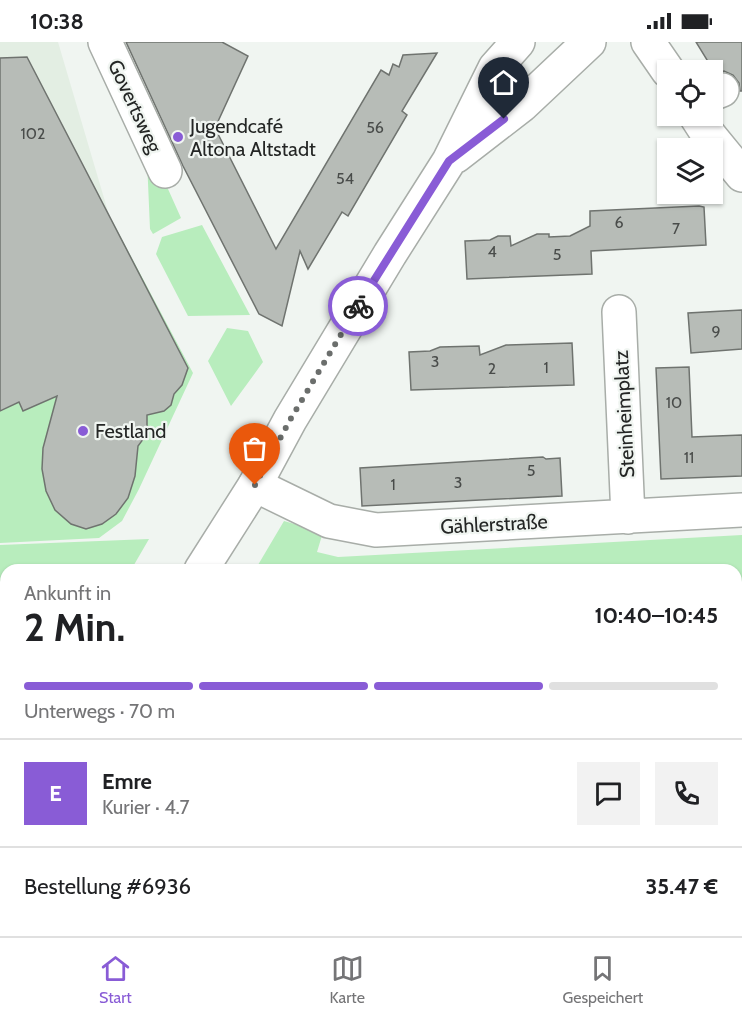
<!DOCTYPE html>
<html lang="de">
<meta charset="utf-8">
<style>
body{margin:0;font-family:Cabin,sans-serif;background:#f2f2f2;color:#202124;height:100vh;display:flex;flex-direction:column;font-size:22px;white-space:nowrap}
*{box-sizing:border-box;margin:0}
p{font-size:20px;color:#757577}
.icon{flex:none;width:33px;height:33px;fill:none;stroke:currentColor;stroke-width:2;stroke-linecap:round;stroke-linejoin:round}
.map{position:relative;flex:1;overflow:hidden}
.drawer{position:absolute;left:0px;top:522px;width:742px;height:372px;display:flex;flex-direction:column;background:#fff;border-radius:18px 18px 0 0;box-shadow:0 2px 4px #0004}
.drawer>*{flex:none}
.buttons{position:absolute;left:657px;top:18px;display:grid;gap:12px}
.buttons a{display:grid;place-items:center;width:66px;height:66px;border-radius:0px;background:#fff;box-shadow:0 2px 4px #0004;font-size:30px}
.pin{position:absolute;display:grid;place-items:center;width:51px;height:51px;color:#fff;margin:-62px -26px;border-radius:50% 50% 50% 0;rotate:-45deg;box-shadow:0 0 6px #0007}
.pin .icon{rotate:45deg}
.courier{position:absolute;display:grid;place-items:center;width:60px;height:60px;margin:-30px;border:4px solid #895cd6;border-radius:50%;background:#fff;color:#222;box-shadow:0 2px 8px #0007}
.overview em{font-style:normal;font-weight:700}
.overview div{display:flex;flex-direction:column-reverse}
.overview{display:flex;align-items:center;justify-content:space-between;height:102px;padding:0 24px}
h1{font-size:39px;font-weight:700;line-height:45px}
.bar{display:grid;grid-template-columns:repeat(4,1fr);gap:9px 6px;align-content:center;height:72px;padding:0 24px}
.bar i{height:8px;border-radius:4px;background:#e0e0e0}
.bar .selected{background:#895cd6}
.bar p{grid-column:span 4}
.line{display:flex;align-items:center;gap:15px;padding:0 24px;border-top:2px solid #e0e0e0}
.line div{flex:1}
.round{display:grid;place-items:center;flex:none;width:63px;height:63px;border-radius:0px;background:#f2f2f2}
.status{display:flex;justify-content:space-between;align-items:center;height:42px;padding:0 30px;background:#fff;direction:ltr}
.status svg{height:16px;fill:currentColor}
.menu{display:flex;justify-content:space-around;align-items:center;height:84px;border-top:2px solid #e0e0e0;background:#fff;font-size:16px;color:#757577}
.menu a{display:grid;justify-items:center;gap:3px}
.menu .selected{color:#895cd6}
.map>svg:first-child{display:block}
</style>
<div class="status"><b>10:38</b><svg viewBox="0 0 49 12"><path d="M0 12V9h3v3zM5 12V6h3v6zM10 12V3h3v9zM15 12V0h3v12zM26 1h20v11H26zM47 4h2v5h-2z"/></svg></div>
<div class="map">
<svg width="742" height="894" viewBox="0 0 742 894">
<rect width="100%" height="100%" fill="#f0f5f1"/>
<path fill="#e3eee3" d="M0,0H58L109,173L0,180Z
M377,888H628V894H377Z"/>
<path fill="#b8edbd" d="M147,118H155L181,176L153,192L150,187Z
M109,173L193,331L139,447L122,479L99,496L0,501V180Z
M202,183L250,273L188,274L156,212L162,195Z
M227,286L248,289L263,320L231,364L208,319Z
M284,479L323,490L317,510L338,515L742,493V679H737L736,528H255Z
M149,497L131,528H6V742L0,752V503Z
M41,888H103L99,894H37Z
M112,888H212L211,894H109Z"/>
<path fill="#b7bcb7" stroke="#6f736f" stroke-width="1.5" d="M126,0H222L248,14L215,86L276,207L381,28L389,33L393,22L399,25L403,13L437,11L402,69L407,73L348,174L342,170L308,227L300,209L282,284L259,272L183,124Z
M696,0H742V49H740L739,41L733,33L724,29L715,31Z
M27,15L188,326L182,343L174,352L171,363L164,369L147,373V388L144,396L138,404L135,434L128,456L116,472L102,482L86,487L71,482L55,468L46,449L42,427L43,406L57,354L23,369L19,360L0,369V16Z
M699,164L704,165L706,203L591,209L592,232L467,237L465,199L490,198L498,194H510L511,204L537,192H549V195L570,194L590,184V169Z
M742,268V307L691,311L688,271Z
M572,301L574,343L411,348L409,310L430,309L440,305L479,304L480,313L506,303Z
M689,325L692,395L742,393V434L661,437L656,326Z
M543,415L546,417L560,416L562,454L362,464L360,426Z"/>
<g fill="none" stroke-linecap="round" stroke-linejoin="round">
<defs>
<path id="minor" d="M105,0L165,129
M648,0L668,29
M712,52L722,48
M696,74L705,88L742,133
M619,270L628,475
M255,443L329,479L376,488L742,468"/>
<path id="major" d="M456,114L522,63L589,0
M201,528L255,443L290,378L390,212L449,119L495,26L518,0
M0,876L6,865"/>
</defs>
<use href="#minor" stroke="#a8ada8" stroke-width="36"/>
<use href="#major" stroke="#a8ada8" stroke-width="36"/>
<use href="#minor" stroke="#fff" stroke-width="33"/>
<use href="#major" stroke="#fff" stroke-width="33"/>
</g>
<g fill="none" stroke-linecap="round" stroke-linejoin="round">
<path stroke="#6b6e6c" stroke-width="6" stroke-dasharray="0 10.8" d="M255,443L290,378L358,264"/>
<path stroke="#895cd6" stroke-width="8" d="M358,264L449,119L504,77"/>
</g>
<g fill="#895cd6" stroke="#f0f5f1" stroke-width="2">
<circle cx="178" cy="95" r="6"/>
<circle cx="83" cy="389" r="6"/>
</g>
<g text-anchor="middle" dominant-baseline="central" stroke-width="4.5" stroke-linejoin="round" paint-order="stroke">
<g font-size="16" fill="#494c4a">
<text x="375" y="85">56</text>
<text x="33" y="91">102</text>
<text x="345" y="136">54</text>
<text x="619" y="180">6</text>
<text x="676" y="186">7</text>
<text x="492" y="209">4</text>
<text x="557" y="212">5</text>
<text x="716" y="289">9</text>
<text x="435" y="319">3</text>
<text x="546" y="325">1</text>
<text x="492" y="326">2</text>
<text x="674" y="360">10</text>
<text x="689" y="415">11</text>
<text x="531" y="428">5</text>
<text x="458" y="440">3</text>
<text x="393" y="442">1</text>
</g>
<g font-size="20" fill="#242625" stroke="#f0f5f1">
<text transform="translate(135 64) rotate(65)">Govertsweg</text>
<text transform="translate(624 372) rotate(-93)">Steinheimplatz</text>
<text transform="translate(494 482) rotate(-3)">Gählerstraße</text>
</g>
<g font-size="20" fill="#242625" stroke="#f0f5f1" text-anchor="start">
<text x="190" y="84">Jugendcafé<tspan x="190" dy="23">Altona Altstadt</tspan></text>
<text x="95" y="389">Festland</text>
</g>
</g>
</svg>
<div class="buttons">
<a><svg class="icon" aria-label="locate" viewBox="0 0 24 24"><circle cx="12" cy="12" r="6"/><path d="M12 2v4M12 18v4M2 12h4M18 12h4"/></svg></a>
<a><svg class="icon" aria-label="layers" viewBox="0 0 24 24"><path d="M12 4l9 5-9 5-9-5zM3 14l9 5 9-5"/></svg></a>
</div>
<div class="pin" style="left:255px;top:443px;background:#ea580c"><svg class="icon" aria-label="bag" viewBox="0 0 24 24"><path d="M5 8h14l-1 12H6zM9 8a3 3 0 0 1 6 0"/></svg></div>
<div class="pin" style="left:504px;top:77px;background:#1f2937"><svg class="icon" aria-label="home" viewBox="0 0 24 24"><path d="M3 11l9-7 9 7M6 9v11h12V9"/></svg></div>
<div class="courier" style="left:358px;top:264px"><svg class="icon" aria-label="bike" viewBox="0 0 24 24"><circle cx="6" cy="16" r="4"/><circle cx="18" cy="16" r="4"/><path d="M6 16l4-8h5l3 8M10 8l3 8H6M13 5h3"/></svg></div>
<section class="drawer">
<div class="overview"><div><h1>2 Min.</h1><p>Ankunft in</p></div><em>10:40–10:45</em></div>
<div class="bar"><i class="selected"></i><i class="selected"></i><i class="selected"></i><i></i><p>Unterwegs · 70 m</p></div>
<div class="line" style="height:108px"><b class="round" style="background:#895cd6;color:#fff">E</b><div><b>Emre</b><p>Kurier · 4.7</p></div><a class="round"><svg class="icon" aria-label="chat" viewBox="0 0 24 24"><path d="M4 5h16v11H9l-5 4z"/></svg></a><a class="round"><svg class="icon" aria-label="phone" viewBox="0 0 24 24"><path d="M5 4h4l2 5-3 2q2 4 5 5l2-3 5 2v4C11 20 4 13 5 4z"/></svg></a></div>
<div class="line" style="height:78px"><div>Bestellung #6936</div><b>35.47 €</b></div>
</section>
</div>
<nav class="menu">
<a class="selected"><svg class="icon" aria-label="home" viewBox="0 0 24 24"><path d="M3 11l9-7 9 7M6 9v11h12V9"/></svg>Start</a>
<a><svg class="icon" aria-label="map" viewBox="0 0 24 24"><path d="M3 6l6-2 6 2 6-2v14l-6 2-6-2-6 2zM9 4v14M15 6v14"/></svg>Karte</a>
<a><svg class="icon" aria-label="saved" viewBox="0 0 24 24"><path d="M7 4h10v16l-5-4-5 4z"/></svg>Gespeichert</a>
</nav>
